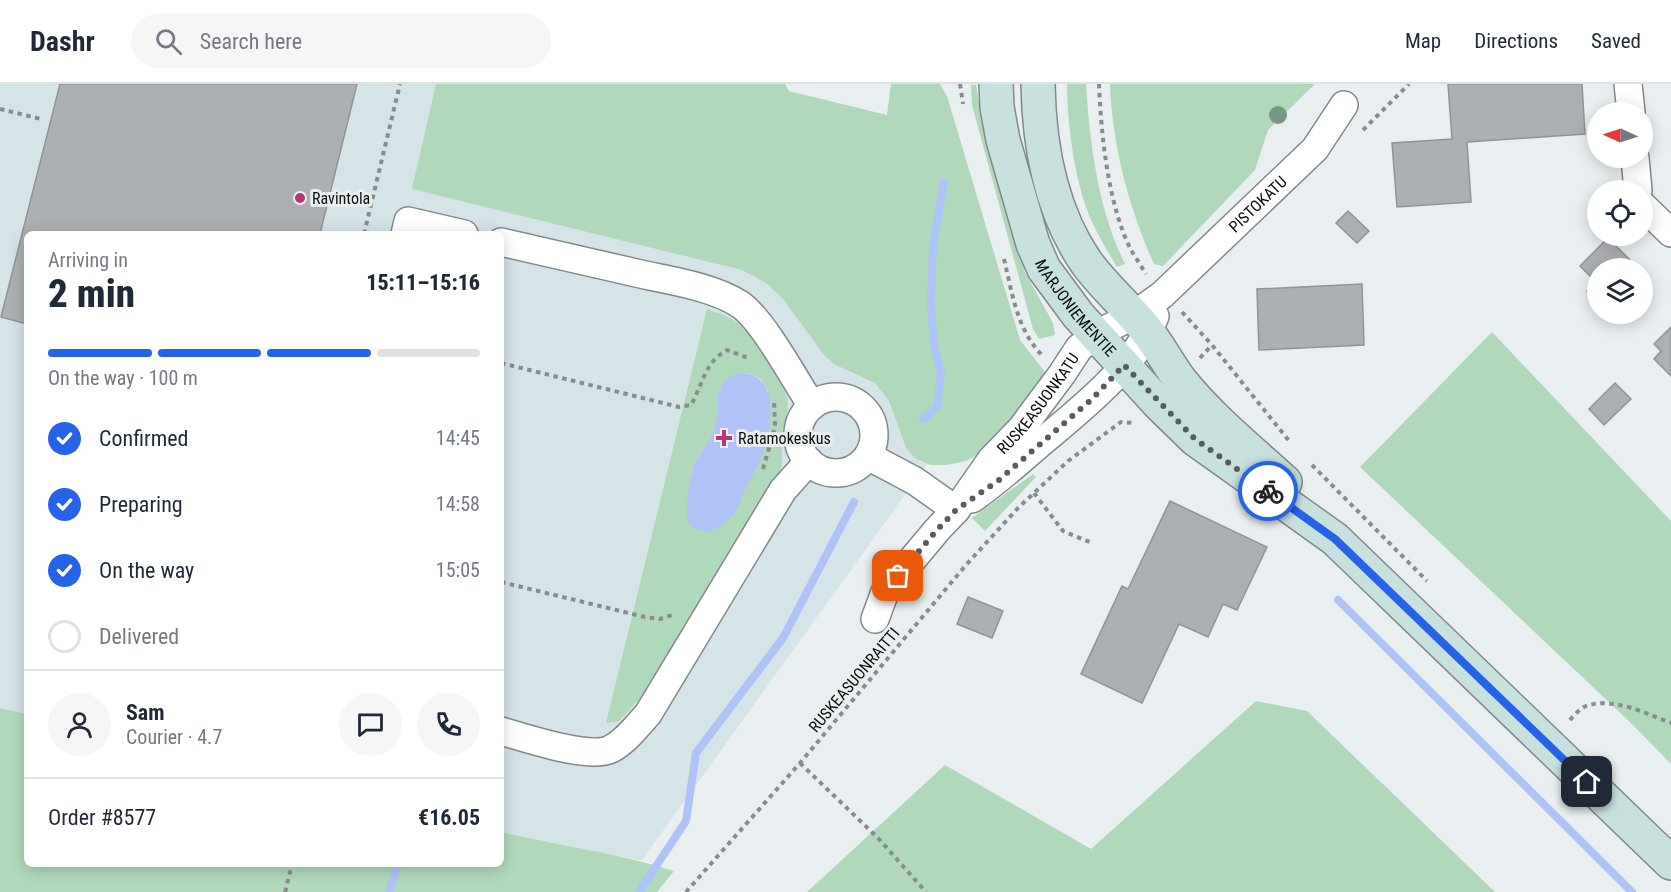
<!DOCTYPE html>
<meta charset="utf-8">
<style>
body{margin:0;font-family:"Roboto Condensed",sans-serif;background:#f6f6f7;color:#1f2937;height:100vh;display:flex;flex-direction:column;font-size:22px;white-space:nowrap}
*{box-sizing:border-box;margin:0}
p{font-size:20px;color:#747a83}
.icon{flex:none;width:33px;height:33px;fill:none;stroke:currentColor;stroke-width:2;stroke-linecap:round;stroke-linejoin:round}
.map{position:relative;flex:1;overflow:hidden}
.panel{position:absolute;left:24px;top:147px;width:480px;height:636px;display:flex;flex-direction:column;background:#fff;border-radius:9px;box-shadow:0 3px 15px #0003}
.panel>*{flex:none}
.needle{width:39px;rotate:273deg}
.buttons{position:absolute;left:1587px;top:18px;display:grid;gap:12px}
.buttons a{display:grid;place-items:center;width:66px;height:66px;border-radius:50%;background:#fff;box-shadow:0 3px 15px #0003;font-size:30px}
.pin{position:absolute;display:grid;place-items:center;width:51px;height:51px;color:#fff;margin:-26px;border-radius:12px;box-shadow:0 3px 9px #0006}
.courier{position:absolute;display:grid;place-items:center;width:60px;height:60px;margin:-30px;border:4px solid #2563eb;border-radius:50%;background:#fff;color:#222;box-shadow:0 2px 8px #0007}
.summary em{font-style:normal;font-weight:800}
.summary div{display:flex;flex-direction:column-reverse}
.summary{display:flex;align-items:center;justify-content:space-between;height:102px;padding:0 24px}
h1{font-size:39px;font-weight:800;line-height:45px}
.bar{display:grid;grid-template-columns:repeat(4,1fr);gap:9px 6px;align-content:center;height:72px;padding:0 24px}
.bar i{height:8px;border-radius:4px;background:#e0e1e3}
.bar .current{background:#2563eb}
.bar p{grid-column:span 4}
.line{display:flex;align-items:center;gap:15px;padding:0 24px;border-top:2px solid #e0e1e3}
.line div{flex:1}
.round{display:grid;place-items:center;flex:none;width:63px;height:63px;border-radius:32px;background:#f6f6f7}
ol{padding:0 24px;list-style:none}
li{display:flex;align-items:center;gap:18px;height:66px}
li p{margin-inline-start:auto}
li .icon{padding:6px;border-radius:50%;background:#2563eb;color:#fff;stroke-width:4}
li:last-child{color:#747a83}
li i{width:33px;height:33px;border:3px solid #e0e1e3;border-radius:50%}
header{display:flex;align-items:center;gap:36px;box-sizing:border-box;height:84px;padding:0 30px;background:#fff;border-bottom:2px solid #e0e1e3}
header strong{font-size:28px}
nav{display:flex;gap:33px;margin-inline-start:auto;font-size:21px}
.search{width:420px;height:54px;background:#f6f6f7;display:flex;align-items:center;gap:15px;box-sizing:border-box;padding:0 21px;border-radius:33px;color:#747a83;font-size:22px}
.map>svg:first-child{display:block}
</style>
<header>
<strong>Dashr</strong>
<div class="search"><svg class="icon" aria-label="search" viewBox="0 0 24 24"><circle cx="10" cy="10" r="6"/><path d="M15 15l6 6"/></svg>Search here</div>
<nav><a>Map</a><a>Directions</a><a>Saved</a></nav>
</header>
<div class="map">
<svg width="1671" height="808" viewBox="0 0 1671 808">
<rect width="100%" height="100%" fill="#e9eff0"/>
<path fill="#d5e4e7" d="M0,0H730L977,311L642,776L548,760L501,748V150H27V630L0,624Z"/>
<path fill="#b0d9bb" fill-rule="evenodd" d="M436,0H785L789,7L887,31L891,0H940L947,12L1020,256L1045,288L1047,298L988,366L966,377L947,381H930L915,374L906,364L889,317L875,299L834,280L824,271L783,215L766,199L742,186L412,105Z
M1067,0H1086C1090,61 1098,125 1125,180L1117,183C1108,168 1099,153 1092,138C1075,101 1067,40 1067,0Z
M1110,0H1315L1268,46L1255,86L1163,182L1154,180C1129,124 1112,61 1110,0Z
M971,1H976L980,23L1025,188L1053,239L1055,251L1039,255L1033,245L972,21Z
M707,225C715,228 725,231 732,235C751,246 783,292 787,313C790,325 784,337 783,349C781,365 784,379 779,395L644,610L619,637L606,639ZM748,289L761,295L768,307L754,388L743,408L702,447L693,444L688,437L691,389L712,354L717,337L720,304Z
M1492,248L1671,437V680L1632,640L1360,383Z
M1033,390L1036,393L985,447L972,434Z
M1256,617L1307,627L1495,808H807L945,681L1091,765Z
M0,624L27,630V780H501V748C559,762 618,769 674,787L657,808H0Z"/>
<path fill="#b0c3f6" d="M738,289C781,288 772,341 763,369C759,382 751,393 745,406C742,411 741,418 738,423C733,433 725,439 715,445C710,448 704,448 698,446C694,445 690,442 688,438C685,431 689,396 692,388C697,370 712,358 716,339C719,328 715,313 721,303C724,295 730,292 738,289Z"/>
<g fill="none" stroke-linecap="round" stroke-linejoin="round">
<path stroke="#b0c3f6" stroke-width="8" d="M923,335L937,323L941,287L934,263L931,219L933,160L944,98
M1338,516L1632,808
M389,808L398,780
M639,808L686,737L696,669L783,554L854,418"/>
</g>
<path fill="#adb0b3" stroke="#909497" stroke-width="1.5" d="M60,0H357L320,150H27V240L1,233Z
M1448,0H1582L1585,50L1467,58L1471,118L1397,123L1392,59L1452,55Z
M1348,127L1369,147L1357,159L1336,139Z
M1608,154L1638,184H1598V217L1587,207L1596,198L1580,182Z
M1362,200L1364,261L1259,266L1257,205Z
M1671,243V292L1654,275L1661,267L1654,260Z
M1615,299L1631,315L1604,341L1589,325Z
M1170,417L1267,463L1237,526L1223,520L1208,553L1179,540L1142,619L1081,590L1122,502L1128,505Z
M968,513L1003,527L992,554L957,540Z"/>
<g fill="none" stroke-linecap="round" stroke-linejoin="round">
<defs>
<g id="street">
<path d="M1628,0L1631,28"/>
<path d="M1635,74L1638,106"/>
<path d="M1642,121L1671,149"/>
<path d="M405,150L408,137L464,150"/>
<path d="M501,158C549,169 597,180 645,191C674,197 716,204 741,221C764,238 795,296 812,322"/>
<circle cx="836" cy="351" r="38"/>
<path d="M868,372L915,397L956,426"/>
<path d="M972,415C995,399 1015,381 1036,363C1077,328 1136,284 1155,232"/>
<path id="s1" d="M875,535L885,508L937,446L956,426L991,376L1021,345L1062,290L1079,264L1095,251L1134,231L1162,211L1315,65L1344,21"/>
<path d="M501,647C526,654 589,676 611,665C626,657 636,643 648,630L783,406L809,377"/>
</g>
<g id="secondary">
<path id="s2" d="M996,0L997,23L1003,56L1033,160L1044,185L1078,231L1158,319L1195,355L1335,455L1671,779"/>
<path d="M1038,0C1039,61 1051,127 1086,178C1104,203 1128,223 1147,247C1159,262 1168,280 1180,296C1210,334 1249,365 1285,398"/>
</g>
</defs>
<use href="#street" stroke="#838889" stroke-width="30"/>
<use href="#secondary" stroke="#838889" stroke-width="36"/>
<path stroke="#888c8d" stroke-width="4" stroke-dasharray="4.5 4.5" stroke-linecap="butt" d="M960,0L963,20
M1099,0C1101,50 1108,121 1131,166C1136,174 1141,182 1146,190
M0,25L41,35
M1363,46L1409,0
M364,150L400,0
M1004,175C1012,208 1017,247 1043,272
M1182,228L1212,261L1290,358
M1200,274L1212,261
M501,279L679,323L691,321C703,300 704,279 727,266L748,274
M1312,381L1427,497
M763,385L775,343L774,316
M1034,409L1063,447L1092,459
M501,498L645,533L660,535L675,530
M1570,636C1574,631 1579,626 1584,623C1610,611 1647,630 1671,639
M800,679L878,754L926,808
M285,808L292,780
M686,808L800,679L966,481L1018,424L1068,377L1121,338L1135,339"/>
<use href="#street" stroke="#fff" stroke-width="27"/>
<use href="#secondary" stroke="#c7e2de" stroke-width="33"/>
</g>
<circle fill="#769885" cx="1278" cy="31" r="9"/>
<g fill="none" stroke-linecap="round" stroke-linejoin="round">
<path stroke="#595c5c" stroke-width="6" stroke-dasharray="0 10.8" d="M898,492L937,446L956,426L999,396L1092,315L1124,281L1195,355L1268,407"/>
<path stroke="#2563eb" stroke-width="8" d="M1268,407L1335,455L1587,698"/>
</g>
<g fill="#bc3474" stroke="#e9eff0" stroke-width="2">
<circle cx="300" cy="114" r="6"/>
<path d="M721 345h6v6h6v6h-6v6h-6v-6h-6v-6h6z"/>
</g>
<g text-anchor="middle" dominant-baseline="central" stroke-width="6" stroke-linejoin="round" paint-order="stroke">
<g font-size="16" fill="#0b0d0d" stroke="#e9eff0" text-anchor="start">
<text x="312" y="114">Ravintola</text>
<text x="738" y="354">Ratamokeskus</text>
</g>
<g font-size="16" fill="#0b0d0d" stroke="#e9eff0">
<text stroke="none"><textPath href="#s1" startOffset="572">PISTOKATU</textPath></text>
<text stroke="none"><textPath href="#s2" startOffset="242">MARJONIEMENTIE</textPath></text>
<text stroke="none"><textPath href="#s1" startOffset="272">RUSKEASUONKATU</textPath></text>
<text transform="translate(854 596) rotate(-50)">RUSKEASUONRAITTI</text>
</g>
</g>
</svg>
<div class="buttons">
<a><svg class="needle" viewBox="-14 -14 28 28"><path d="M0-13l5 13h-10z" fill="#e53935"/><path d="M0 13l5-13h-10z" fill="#747a83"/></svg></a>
<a><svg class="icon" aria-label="locate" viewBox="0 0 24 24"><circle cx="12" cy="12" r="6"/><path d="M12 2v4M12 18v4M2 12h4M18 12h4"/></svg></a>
<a><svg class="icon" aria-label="layers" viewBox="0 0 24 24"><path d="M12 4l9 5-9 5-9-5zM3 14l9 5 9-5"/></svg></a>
</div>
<div class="pin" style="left:898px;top:492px;background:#ea580c"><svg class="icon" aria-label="bag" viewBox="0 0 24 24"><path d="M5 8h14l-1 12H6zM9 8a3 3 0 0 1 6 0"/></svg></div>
<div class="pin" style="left:1587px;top:698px;background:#1f2937"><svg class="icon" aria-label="home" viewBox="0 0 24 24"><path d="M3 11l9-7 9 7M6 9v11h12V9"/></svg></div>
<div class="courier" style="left:1268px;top:407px"><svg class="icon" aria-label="bike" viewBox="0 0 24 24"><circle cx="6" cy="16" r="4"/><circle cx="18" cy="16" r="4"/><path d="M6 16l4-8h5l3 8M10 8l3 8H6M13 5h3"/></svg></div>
<section class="panel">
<div class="summary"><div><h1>2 min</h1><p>Arriving in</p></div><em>15:11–15:16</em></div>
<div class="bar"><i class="current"></i><i class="current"></i><i class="current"></i><i></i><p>On the way · 100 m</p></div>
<ol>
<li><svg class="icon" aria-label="check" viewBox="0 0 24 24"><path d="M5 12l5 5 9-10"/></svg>Confirmed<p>14:45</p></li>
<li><svg class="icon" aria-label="check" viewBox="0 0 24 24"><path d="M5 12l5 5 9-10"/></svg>Preparing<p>14:58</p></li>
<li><svg class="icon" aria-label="check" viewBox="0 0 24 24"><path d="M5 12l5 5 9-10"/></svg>On the way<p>15:05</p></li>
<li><i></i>Delivered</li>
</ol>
<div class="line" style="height:108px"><a class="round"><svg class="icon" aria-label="person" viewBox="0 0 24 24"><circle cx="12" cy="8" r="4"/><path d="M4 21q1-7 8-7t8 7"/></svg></a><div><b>Sam</b><p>Courier · 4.7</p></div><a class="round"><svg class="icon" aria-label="chat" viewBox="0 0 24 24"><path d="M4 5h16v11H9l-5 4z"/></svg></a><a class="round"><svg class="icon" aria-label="phone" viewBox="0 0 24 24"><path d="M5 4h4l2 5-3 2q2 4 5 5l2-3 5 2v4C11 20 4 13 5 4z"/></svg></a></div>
<div class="line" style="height:78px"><div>Order #8577</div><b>€16.05</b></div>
</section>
</div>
